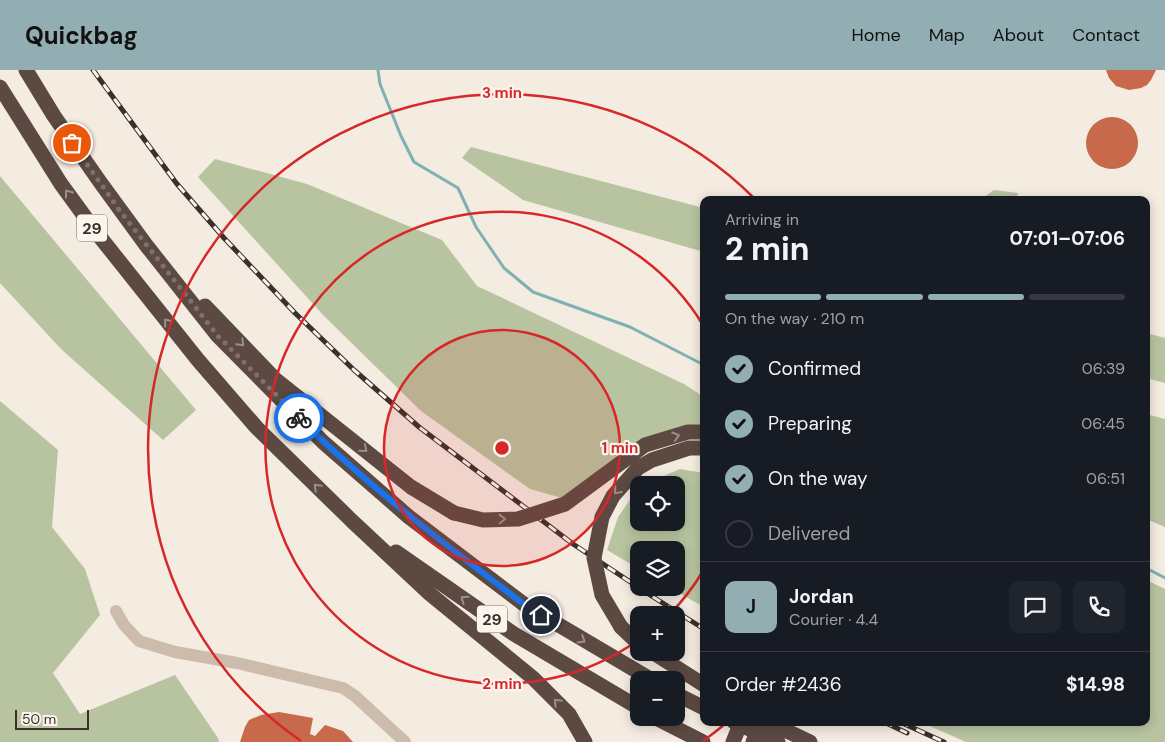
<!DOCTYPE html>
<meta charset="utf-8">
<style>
body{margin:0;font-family:"DM Sans",sans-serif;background:#20242c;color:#f1f3f6;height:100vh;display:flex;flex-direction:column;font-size:19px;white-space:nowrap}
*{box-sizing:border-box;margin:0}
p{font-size:16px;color:#9ea1a6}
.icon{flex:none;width:28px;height:28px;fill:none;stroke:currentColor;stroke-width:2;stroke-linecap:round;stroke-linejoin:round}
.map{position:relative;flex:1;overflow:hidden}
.side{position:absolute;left:700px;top:126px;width:450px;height:530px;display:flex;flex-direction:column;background:#171b24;border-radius:10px;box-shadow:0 2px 12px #0003}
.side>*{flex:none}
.buttons{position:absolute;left:630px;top:406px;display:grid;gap:10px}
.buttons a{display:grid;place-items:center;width:55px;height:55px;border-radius:10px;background:#171b24;box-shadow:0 2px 12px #0003;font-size:25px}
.scale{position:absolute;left:15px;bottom:12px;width:74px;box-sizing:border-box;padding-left:5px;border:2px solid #3b302b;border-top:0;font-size:14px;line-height:18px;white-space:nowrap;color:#3b302b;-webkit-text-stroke:4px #fbf5ee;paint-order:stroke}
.pin{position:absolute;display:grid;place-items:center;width:42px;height:42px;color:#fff;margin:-21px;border:2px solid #fff;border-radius:50%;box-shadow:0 1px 5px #0007}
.courier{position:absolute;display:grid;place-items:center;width:50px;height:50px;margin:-25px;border:4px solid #1a73e8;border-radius:50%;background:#fff;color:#222;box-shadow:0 1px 6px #0007}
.overview em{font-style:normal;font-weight:700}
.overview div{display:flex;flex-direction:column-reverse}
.overview{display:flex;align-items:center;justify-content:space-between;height:85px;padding:0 25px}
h1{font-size:32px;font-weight:700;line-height:38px}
.bar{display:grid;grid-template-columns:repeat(4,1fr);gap:8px 5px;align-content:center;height:60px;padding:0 25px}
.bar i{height:6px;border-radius:4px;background:#363941}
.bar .on{background:#92aeb2}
.bar p{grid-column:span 4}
.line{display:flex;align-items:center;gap:12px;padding:0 25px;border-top:1px solid #363941}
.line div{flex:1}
.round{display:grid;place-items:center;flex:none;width:52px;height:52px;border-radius:10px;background:#20242c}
ol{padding:0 25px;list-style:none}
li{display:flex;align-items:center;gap:15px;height:55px}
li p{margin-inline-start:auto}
li .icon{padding:5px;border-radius:50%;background:#92aeb2;color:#111;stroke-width:4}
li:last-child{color:#9ea1a6}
li i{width:28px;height:28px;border:2px solid #363941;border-radius:50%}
header{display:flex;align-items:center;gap:30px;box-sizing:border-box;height:70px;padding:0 25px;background:#92aeb2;color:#111}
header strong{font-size:24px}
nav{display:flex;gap:28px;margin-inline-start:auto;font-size:18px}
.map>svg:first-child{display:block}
</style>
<header>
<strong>Quickbag</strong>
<nav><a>Home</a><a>Map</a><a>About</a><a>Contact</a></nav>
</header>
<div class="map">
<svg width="1165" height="672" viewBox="0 0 1165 672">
<rect width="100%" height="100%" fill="#f4ebe1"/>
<path fill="#b8c4a0" d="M471,77L704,138V182L523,130L462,88Z
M215,89L307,114L442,170L477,216L684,314L704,327V357H692L562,428L530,419L421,341L324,246L198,107Z
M0,106L196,340L163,370L61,279L0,213Z
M994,120L1018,123L1016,130H980Z
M1146,263L1165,268V313L1146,308Z
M0,331L58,380L52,457L85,499L100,545L53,603L80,644L175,605L218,668L219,672H0Z
M1146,344L1165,349V457L1146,449Z
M680,399L704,403V537L670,518H676V480H639V499L607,480L618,447L639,417V452H676V415H643Z
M1146,510L1165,519V672H966L923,653L1146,652Z"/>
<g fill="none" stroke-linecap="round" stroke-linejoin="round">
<path stroke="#7fb0b2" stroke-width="3" d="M378,0L380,14L401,66L414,92L458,118L476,157L504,198L533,222L630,257L704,295
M1146,498L1165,508"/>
</g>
<path fill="#c8694b" d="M1106,0H1156L1151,10L1147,15L1141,18L1129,20L1116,16L1109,8Z
M1086 73a26 26 0 1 1 52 0a26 26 0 1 1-52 0Z
M279,642L313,648L310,664L315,666L325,655L343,661L353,672H240L245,657L249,650L261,645Z"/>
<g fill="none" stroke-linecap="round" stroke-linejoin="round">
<path stroke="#cdbbac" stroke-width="12" d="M116,541L124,555L139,571L175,582L237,593L343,618L355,626L405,672"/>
<path stroke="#5c4a42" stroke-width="15" d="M26,0L54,46L100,112L146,175L218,266L323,372L409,447L525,535L652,610
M0,17L61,114L96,162L198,290L257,358L352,451L430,524L533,608L569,644L585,672
M205,236L275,309L411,417L454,443
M396,482L514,564L639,638
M621,557L639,574
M652,582L704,615
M676,624L704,638
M656,648L703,672
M734,652L778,672
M768,652L810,672"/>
<defs>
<path id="rail" d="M93,0L177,114L224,168L295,243L354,300L419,357L573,474L650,525L704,559
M884,652L907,663
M900,652L944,672"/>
</defs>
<use href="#rail" stroke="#3b302b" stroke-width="5"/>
<use href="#rail" stroke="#fbf5ee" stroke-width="3" stroke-dasharray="9" stroke-linecap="butt"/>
<path stroke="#5c4a42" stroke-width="15" d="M454,443L483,450L518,449L565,434L645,375L688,362H704
M621,557L602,525L594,488L602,447L613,426L638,398L652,390L689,378H704
M733,672L741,652
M753,672L761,652"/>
</g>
<defs><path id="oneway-chevron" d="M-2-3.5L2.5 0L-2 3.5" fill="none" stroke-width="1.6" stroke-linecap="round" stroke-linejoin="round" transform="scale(1.25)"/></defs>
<g stroke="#9c8e87">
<use href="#oneway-chevron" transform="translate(68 123) rotate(-126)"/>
<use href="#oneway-chevron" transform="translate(167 252) rotate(-129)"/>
<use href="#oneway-chevron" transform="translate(241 273) rotate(46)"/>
<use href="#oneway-chevron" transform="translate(676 366) rotate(-17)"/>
<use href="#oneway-chevron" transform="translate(364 379) rotate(39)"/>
<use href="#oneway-chevron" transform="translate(317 417) rotate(-135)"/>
<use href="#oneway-chevron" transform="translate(617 421) rotate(130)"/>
<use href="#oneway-chevron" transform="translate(502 449) rotate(-1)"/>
<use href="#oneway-chevron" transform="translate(464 529) rotate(-145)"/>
<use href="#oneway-chevron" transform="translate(582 570) rotate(31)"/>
<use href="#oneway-chevron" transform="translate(557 632) rotate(-135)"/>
</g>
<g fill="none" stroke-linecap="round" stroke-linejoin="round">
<path stroke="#7c716b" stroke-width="5" stroke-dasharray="0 9" d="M72,73L120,141L218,266L299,348"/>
<path stroke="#1a73e8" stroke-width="6" d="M299,348C369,417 447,476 525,535L541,545"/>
</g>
<circle cx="502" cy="378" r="118" fill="#d62828" fill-opacity=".12"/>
<g fill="none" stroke="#d62828" stroke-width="2.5">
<circle cx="502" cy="378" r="118"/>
<path d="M703 501A236 236 0 0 1 669 545M637 571A236 236 0 1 1 703 255"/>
<path d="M725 654A355 355 0 0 1 703 671M301 671A355 355 0 1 1 755 129"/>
</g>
<g text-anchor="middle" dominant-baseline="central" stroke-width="4.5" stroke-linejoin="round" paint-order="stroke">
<g fill="#fbf5ee" stroke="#756b66" stroke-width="1">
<rect x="77" y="144.5" width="30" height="27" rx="4"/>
<rect x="477" y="535.5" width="30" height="27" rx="4"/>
</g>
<g font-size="16" font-weight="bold" fill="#3b302b">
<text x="92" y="158">29</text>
<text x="492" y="549">29</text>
</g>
</g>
<circle cx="502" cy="378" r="8" fill="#d62828" stroke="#fbf5ee" stroke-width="2.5"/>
<g font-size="15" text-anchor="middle" font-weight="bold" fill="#d62828" stroke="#fbf5ee" stroke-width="4.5" stroke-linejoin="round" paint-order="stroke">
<text x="502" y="28">3 min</text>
<text x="620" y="383">1 min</text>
<text x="502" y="619">2 min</text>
</g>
</svg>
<div class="buttons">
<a><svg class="icon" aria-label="locate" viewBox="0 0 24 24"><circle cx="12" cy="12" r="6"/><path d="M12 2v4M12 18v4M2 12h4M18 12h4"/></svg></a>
<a><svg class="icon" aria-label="layers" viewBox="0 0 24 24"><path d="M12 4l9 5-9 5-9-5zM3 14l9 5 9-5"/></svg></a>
<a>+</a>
<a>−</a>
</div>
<div class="scale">50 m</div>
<div class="pin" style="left:72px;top:73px;background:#ea580c"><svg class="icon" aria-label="bag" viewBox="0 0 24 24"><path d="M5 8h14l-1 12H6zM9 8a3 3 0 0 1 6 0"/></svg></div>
<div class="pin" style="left:541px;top:545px;background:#1f2937"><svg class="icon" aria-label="home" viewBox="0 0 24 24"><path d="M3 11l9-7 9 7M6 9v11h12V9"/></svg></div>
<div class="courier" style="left:299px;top:348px"><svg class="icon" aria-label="bike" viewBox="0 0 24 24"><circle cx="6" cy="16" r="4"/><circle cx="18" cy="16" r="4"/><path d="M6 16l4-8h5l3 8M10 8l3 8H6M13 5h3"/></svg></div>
<section class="side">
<div class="overview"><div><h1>2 min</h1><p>Arriving in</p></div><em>07:01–07:06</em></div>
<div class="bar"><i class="on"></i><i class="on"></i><i class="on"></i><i></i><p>On the way · 210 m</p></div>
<ol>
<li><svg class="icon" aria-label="check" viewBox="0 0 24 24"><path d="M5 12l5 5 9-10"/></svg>Confirmed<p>06:39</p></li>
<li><svg class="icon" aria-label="check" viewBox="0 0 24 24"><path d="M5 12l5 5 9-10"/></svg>Preparing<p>06:45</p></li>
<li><svg class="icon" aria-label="check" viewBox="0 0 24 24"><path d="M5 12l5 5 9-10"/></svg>On the way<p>06:51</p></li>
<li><i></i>Delivered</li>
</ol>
<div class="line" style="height:90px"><b class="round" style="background:#92aeb2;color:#111">J</b><div><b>Jordan</b><p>Courier · 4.4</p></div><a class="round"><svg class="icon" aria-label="chat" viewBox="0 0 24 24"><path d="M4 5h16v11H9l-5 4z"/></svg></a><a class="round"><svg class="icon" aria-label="phone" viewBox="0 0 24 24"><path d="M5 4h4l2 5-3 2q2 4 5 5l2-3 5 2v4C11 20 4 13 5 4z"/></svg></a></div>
<div class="line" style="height:65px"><div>Order #2436</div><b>$14.98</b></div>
</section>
</div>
